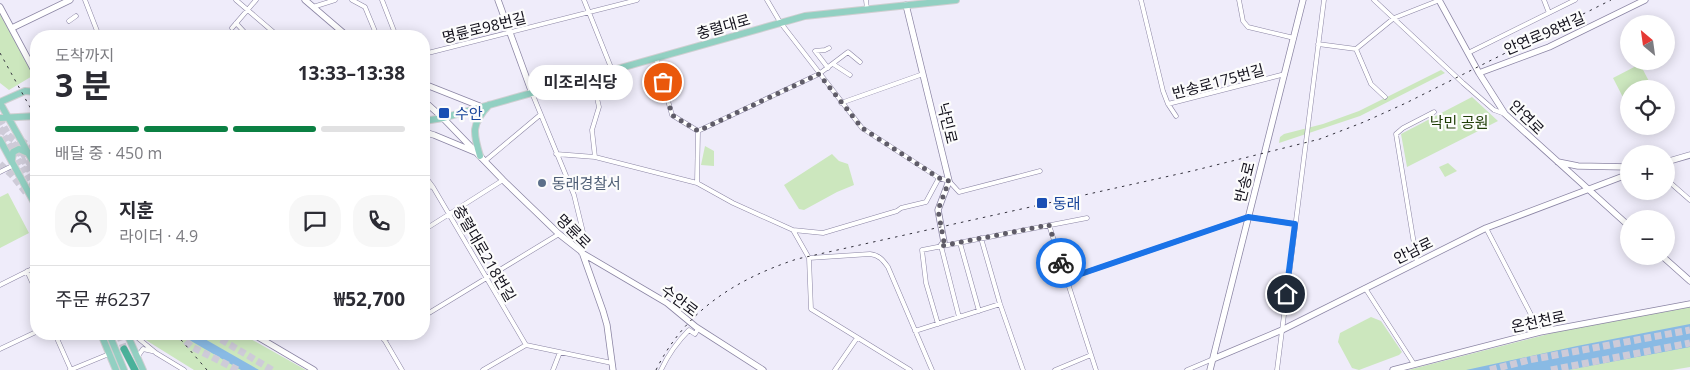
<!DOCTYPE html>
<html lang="ko">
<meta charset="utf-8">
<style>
body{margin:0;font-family:"Open Sans","Noto Sans KR",sans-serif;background:#f7f7f7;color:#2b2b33;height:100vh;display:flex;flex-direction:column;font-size:19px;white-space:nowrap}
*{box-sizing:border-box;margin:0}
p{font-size:16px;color:#7c7c81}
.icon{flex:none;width:28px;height:28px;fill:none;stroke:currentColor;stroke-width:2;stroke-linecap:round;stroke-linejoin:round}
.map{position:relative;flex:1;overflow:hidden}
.drawer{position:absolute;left:30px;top:30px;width:400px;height:310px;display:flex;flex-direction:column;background:#fff;border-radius:20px;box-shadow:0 2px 12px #0003}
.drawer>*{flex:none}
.needle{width:32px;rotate:331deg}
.tools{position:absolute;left:1620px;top:15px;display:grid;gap:10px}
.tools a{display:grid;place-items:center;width:55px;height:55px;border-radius:50%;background:#fff;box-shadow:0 2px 12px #0003;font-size:25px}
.pin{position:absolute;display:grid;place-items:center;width:42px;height:42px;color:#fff;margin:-21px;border:2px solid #fff;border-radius:50%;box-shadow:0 1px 5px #0007}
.courier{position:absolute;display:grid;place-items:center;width:50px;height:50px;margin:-25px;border:4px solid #1a73e8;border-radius:50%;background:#fff;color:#222;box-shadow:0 1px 6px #0007}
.bubble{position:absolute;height:35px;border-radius:18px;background:#fff;box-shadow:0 2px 12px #0003;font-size:16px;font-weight:700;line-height:35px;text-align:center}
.headline em{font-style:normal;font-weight:700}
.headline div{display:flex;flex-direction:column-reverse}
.headline{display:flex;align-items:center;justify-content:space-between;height:85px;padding:0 25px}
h1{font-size:32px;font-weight:700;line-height:38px}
.bar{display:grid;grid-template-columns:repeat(4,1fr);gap:8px 5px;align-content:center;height:60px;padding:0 25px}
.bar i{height:6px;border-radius:4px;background:#e1e1e2}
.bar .active{background:#0b8043}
.bar p{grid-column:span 4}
.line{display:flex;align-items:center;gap:12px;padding:0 25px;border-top:1px solid #e1e1e2}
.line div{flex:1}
.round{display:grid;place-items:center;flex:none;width:52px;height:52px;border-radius:20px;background:#f7f7f7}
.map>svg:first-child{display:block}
</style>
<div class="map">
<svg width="1690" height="370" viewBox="0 0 1690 370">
<rect width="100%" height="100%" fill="#efecfa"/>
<path fill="#cce7be" d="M0,14L34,75L9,90L0,83Z
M1640,64L1653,89H1629V109L1613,78Z
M1441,70L1445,73L1360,116L1279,143L1280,137L1284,134L1323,124L1359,111Z
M1472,97L1498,121L1407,167L1401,134Z
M705,146L714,151V166L701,165Z
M832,154L839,161L848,164L854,185L837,192L804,210L799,209L784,185Z
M1448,163L1457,171L1445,177L1439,167Z
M8,193L29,233L0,248V197Z
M1690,305V367L1672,370H1408L1568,329Z
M1371,317L1381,321L1402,352L1399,355L1359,370L1352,368L1338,342L1340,333Z
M136,334H242L306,370H194Z"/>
<path fill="#89bae4" d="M1690,324V347L1568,370H1466L1577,346Z
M179,334H196L259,370H241Z"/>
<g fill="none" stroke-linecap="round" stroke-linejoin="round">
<path stroke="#cecbd8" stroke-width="6" stroke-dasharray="6 3" stroke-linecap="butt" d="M0,119L36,183
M0,128L33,185"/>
<path stroke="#cecbd8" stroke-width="7" stroke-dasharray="7 3.5" stroke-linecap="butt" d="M0,129L14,140L36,173
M20,140L36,151
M0,164L12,175L28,195
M105,334L115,356
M119,334L124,349
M178,334L192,347L238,370
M212,334L272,370
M1490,370L1529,360L1690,330
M1551,370L1690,343"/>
<defs>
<path id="street" d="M85,0L99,36
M236,0L278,36
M352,0L365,7L377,36
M382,0L396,36
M584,0L612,70
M767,0L780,22L862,128L939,178L949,181L959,192L1040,171
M866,0L867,9
M1141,0L1163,91L1168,104L1176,116
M1239,0L1243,21L1248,27L1294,38
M1374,0L1463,83L1494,110L1505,114
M1544,0L1549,13
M313,7L335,0
M69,21L76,16
M236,23L248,36
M232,28L256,0
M1318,44L1356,49L1394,18L1440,0
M1356,49L1371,84L1385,97
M1468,53L1575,0
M424,54L637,0
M656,58L672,115L698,131L697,183
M833,64L850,75
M828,68L815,51L825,50L829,48
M589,77L597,98L599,107L592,130L595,157
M532,93L574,195L583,232L582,252
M841,103L923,74
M1168,104L1285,74
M698,131L819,74L848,52L860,62
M556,154L595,157L697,183L733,203L793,230L823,233L897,211L901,208L926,202L939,178
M485,161L540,115
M0,172L14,165
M424,175L433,187L526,345
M1666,179L1690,200
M424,186L433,187
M1049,225L1096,370
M1486,228L1540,332
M424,230L503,180
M793,230L809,258L811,309L910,370
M981,238L1000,304L1023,370
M960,243L979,311
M941,246L959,317
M809,258L870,254C879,255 883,260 888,267L932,370
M1417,262L1396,134L1403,128L1434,112
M27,271L36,291
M1066,279L1248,217L1295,224
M0,285L36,267
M1365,288L1414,364
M424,316L559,234
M938,324L926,283L922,250L1087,218
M915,331L1000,304
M55,334L71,370
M133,334L156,353L184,370
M381,334L402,370
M384,340L394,334
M0,349L36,332
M138,356L143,349L152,351
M70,370L109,354
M483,370L526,345L612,363
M553,370L560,352
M661,370C668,355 677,342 689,330L695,334L698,329
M835,370L857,338
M1055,370L1091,355
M1187,370L1213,359
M1277,370L1324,0"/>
<path id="secondary" d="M305,0L347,36
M498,0L532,93
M1439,0L1479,73L1505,114L1629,226
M906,5L949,181L938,210L944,242L941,246
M0,7L36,74
M12,28L70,0
M1479,73L1549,47L1645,0
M424,84L482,107
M424,101L443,118L503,180L559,234L582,252L603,311L607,325L613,370
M424,132L434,135L475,152
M1558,162L1578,166L1629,167
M1666,162L1690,155
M582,253L667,303L696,327L763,370
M1662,256L1690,281
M253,334L314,370
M1213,359L1282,330L1486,228L1629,174
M1210,370L1303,0
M1393,370L1540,332L1690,304"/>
<path id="primary" d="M0,102L25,91L36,92
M0,103L36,167
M0,118L36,116
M424,121L443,118L805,16L956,0
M36,132V142
M0,140L36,206
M480,156C473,133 471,124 489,105
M12,160L13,152L19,149L28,153
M33,185L36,192
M101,334L116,370
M109,334L124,370
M127,334L143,370"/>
<path id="highway" d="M124,349L135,370"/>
</defs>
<use href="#street" stroke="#8b85a4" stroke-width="5"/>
<use href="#secondary" stroke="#8b85a4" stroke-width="7"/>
<use href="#primary" stroke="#cfcfd1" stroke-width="8"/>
<use href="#highway" stroke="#cfcfd1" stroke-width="8"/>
<use href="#street" stroke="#fff" stroke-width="4"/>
<use href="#secondary" stroke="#fff" stroke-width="5.5"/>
<use href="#primary" stroke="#92d0c2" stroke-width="6"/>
<use href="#highway" stroke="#4ab19a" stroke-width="7"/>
<path stroke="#32303c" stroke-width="1" stroke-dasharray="2.5 5" stroke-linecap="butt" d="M0,53L36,118
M176,334L207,370
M656,370C685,311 736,279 797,259L1192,171L1320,139L1364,122L1406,103L1611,0"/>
</g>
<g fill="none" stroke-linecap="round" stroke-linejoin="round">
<path stroke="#5f5c68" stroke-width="5" stroke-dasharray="0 9" d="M663,82L672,115L698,131L819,74L862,128L939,178L949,181L938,210L944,242L941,246L1049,225L1061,263"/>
<path stroke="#1a73e8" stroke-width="6" d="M1061,263L1066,279L1248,217L1295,224L1286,294"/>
</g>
<g fill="#1a4fb4" stroke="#fcfcfc" stroke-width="2">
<rect x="438" y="107" width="12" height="12" rx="2.5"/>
<rect x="1036" y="197" width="12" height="12" rx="2.5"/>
</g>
<circle fill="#5c6f8a" stroke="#fcfcfc" stroke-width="2" cx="542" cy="183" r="5"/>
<g text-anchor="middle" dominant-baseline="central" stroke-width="4.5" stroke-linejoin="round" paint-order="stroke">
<g font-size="15" fill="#110f1a" stroke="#fcfcfc">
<text transform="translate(723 26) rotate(-16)">충렬대로</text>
<text transform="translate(484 27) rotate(-14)">명륜로98번길</text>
<text transform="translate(1544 33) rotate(-23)">안연로98번길</text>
<text transform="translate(1218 81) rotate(-15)">반송로175번길</text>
<text transform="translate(1527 117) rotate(45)">안연로</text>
<text transform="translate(948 123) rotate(76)">낙민로</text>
<text transform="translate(1244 182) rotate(-76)">반송로</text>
<text transform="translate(574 231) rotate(45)">명륜로</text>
<text transform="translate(1413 250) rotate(-26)">안남로</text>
<text transform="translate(485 253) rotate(60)">충렬대로218번길</text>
<text transform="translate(680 300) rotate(37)">수안로</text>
<text transform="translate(1538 321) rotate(-12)">온천천로</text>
</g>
<g font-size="15" fill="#164399" stroke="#fcfcfc" text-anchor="start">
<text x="455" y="113">수안</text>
<text x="1053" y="203">동래</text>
</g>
<g font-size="15" fill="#203e07" stroke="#fcfcfc">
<text x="1459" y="122">낙민 공원</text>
</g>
<g font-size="15" fill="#4e5e75" stroke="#fcfcfc" text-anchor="start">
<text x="552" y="183">동래경찰서</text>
</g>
</g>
</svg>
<div class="tools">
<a><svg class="needle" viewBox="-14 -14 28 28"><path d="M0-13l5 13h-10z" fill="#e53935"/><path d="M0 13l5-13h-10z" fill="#7c7c81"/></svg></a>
<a><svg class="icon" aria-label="locate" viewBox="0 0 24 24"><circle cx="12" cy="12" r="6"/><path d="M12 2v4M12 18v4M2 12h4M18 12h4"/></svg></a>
<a>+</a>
<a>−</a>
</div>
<div class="pin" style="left:663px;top:82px;background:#ea580c"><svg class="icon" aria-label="bag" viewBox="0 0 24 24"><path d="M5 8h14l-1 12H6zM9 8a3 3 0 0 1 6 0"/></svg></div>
<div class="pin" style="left:1286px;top:294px;background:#1f2937"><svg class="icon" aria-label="home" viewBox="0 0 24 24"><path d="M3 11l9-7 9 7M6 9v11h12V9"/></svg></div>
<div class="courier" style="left:1061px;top:263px"><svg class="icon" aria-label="bike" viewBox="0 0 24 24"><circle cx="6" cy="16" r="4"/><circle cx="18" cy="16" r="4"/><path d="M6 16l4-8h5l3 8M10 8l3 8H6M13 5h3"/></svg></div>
<div class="bubble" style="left:528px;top:65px;width:105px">미조리식당</div>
<section class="drawer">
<div class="headline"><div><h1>3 분</h1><p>도착까지</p></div><em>13:33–13:38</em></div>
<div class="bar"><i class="active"></i><i class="active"></i><i class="active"></i><i></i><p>배달 중 · 450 m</p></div>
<div class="line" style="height:90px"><a class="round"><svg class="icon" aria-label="person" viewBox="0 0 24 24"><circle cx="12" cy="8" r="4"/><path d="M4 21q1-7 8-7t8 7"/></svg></a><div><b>지훈</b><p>라이더 · 4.9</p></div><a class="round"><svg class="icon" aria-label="chat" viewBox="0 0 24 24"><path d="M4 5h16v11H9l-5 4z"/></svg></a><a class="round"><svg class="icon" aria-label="phone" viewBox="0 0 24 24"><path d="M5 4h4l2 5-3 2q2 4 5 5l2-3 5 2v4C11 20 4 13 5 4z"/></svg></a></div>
<div class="line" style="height:65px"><div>주문 #6237</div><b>₩52,700</b></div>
</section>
</div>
